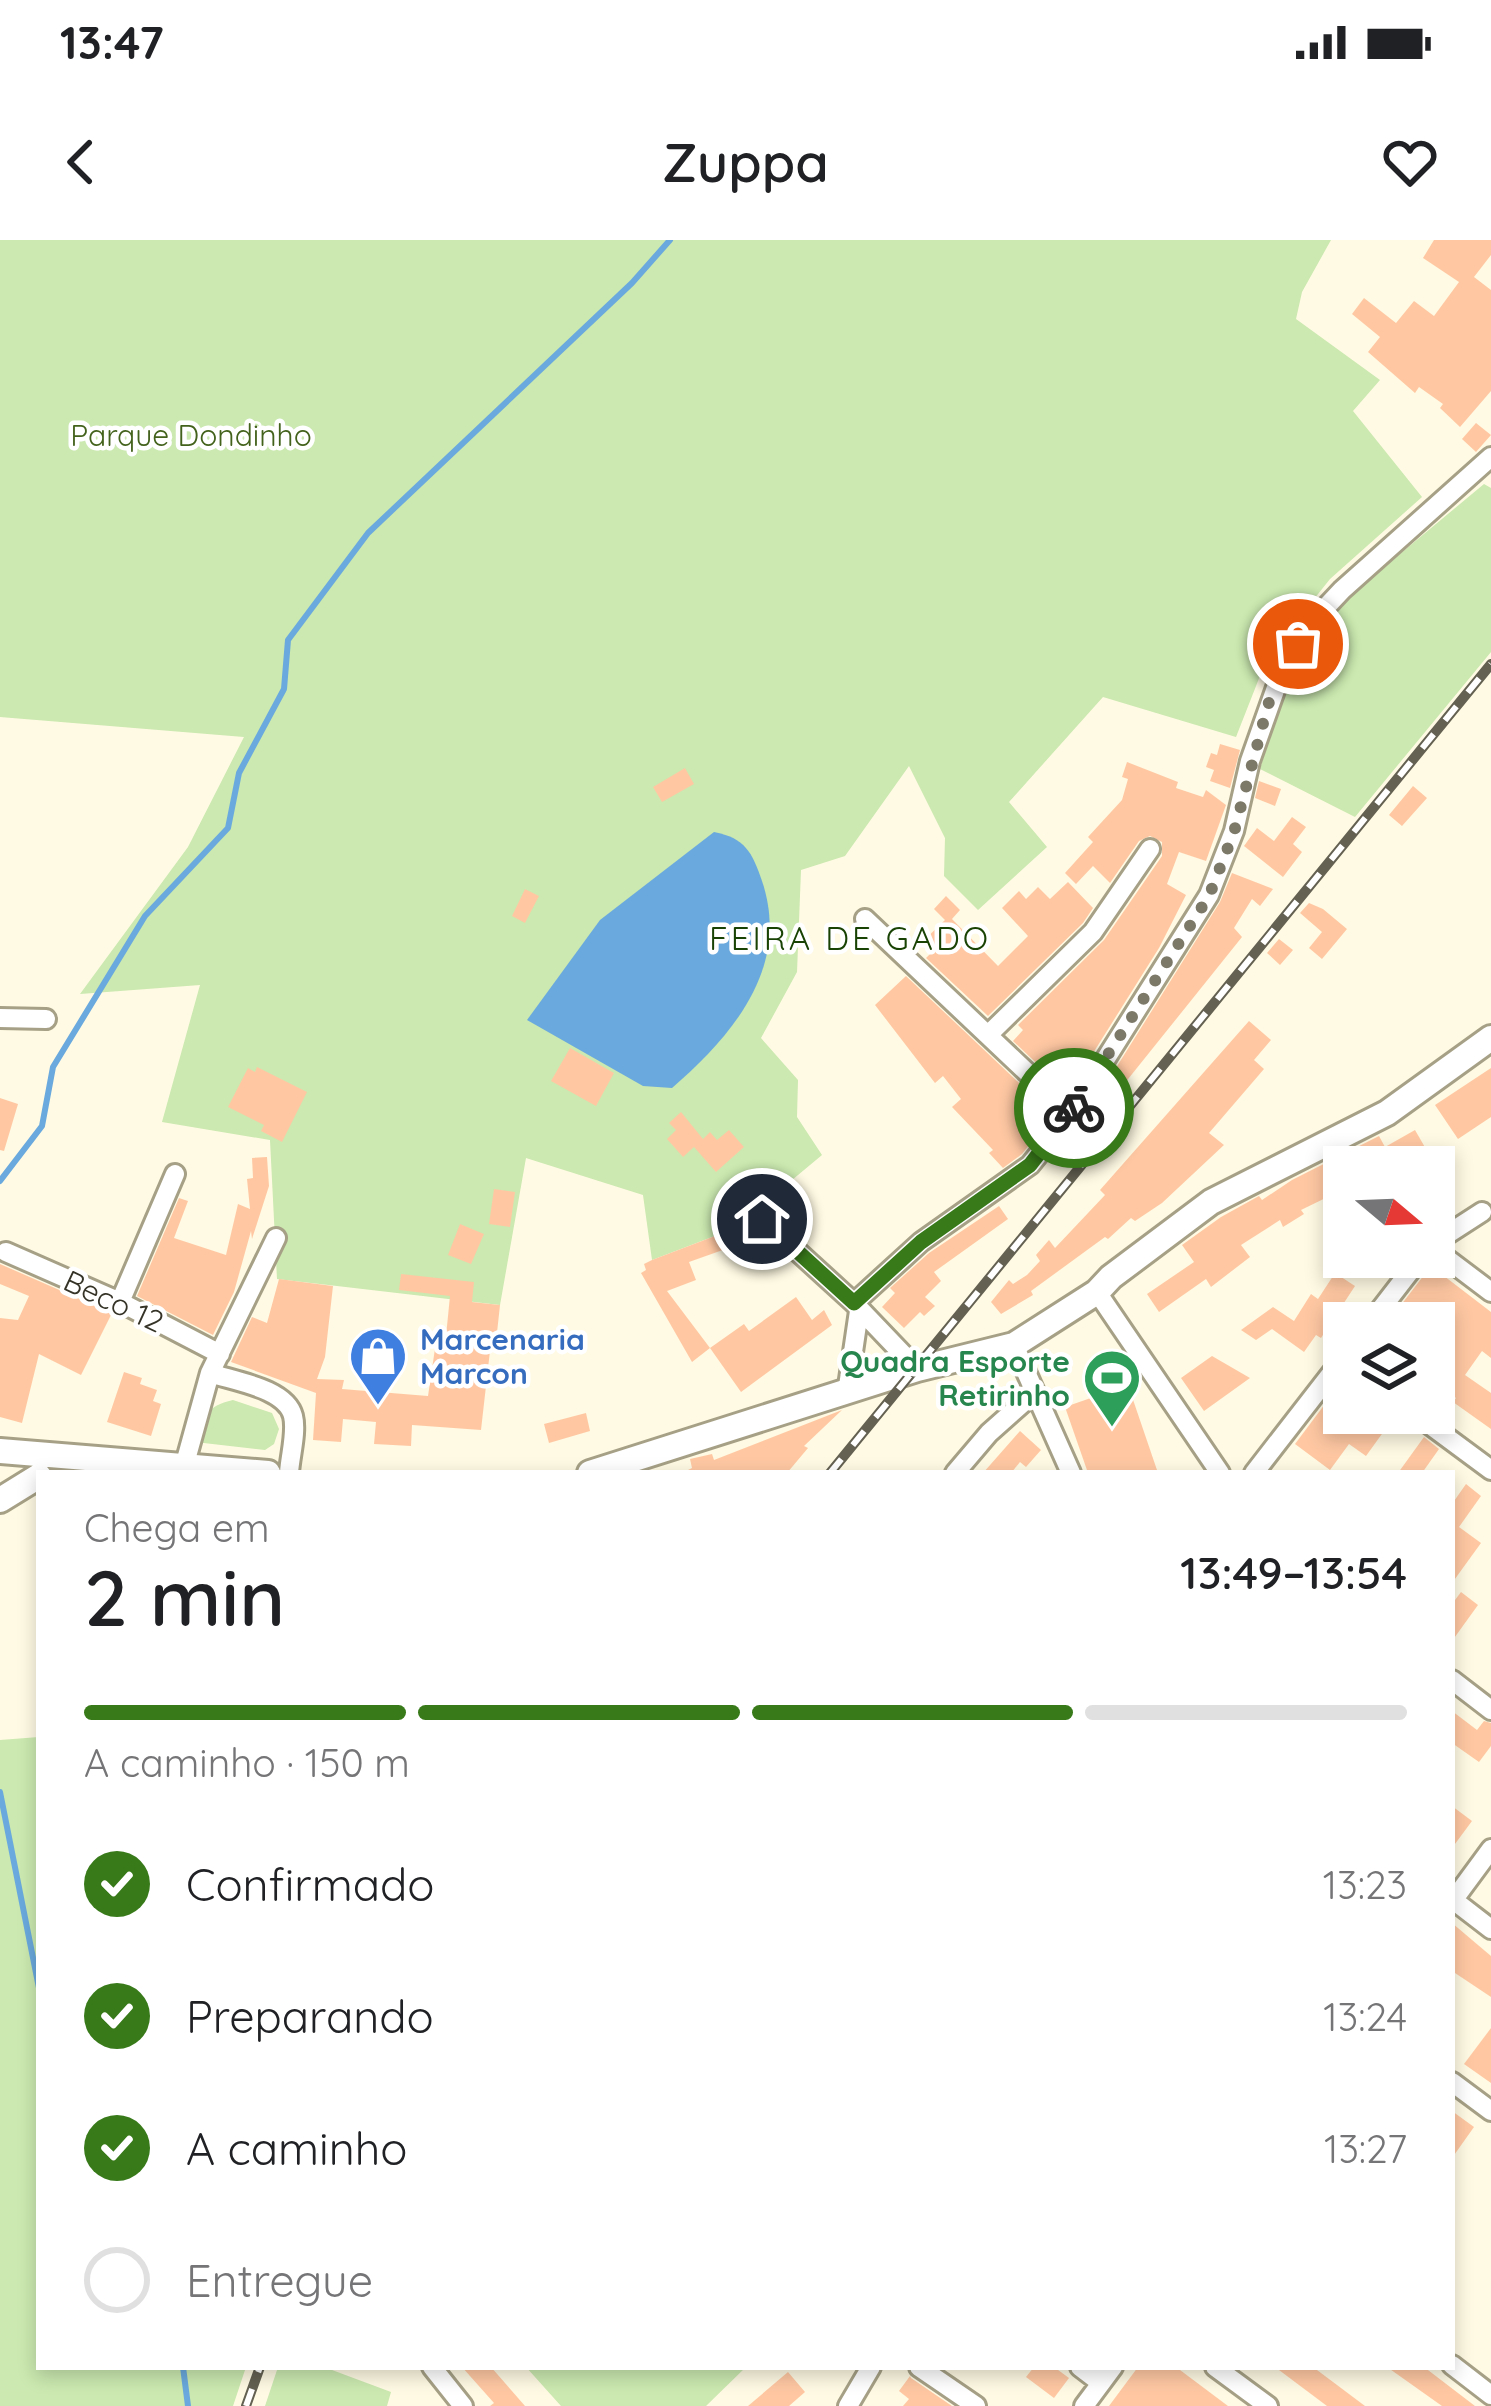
<!DOCTYPE html>
<html lang="pt">
<meta charset="utf-8">
<style>
body{margin:0;font-family:Quicksand,sans-serif;background:#f6f6f6;color:#202124;height:100vh;display:flex;flex-direction:column;font-size:45px;white-space:nowrap}
*{box-sizing:border-box;margin:0}
p{font-size:39px;color:#757577}
.icon{flex:none;width:66px;height:66px;fill:none;stroke:currentColor;stroke-width:2;stroke-linecap:round;stroke-linejoin:round}
.map{position:relative;flex:1;overflow:hidden}
.panel{position:absolute;left:36px;top:1230px;width:1419px;height:900px;display:flex;flex-direction:column;background:#fff;border-radius:0px;box-shadow:0 6px 18px #0003}
.panel>*{flex:none}
.needle{width:78px;rotate:109deg}
.controls{position:absolute;left:1323px;top:906px;display:grid;gap:24px}
.controls a{display:grid;place-items:center;width:132px;height:132px;border-radius:0px;background:#fff;box-shadow:0 6px 18px #0003;font-size:60px}
.pin{position:absolute;display:grid;place-items:center;width:102px;height:102px;color:#fff;margin:-51px;border:6px solid #fff;border-radius:50%;box-shadow:0 3px 12px #0007}
.courier{position:absolute;display:grid;place-items:center;width:120px;height:120px;margin:-60px;border:9px solid #387a1a;border-radius:50%;background:#fff;color:#222;box-shadow:0 3px 15px #0007}
.summary em{font-style:normal;font-weight:600}
.summary div{display:flex;flex-direction:column-reverse}
.summary{display:flex;align-items:center;justify-content:space-between;height:204px;padding:0 48px}
h1{font-size:78px;font-weight:600;line-height:90px}
.bar{display:grid;grid-template-columns:repeat(4,1fr);gap:18px 12px;align-content:center;height:144px;padding:0 48px}
.bar i{height:15px;border-radius:9px;background:#e0e0e0}
.bar .on{background:#387a1a}
.bar p{grid-column:span 4}
ol{padding:0 48px;list-style:none}
li{display:flex;align-items:center;gap:36px;height:132px}
li p{margin-inline-start:auto}
li .icon{padding:12px;border-radius:50%;background:#387a1a;color:#fff;stroke-width:4}
li:last-child{color:#757577}
li i{width:66px;height:66px;border:6px solid #e0e0e0;border-radius:50%}
.status{display:flex;justify-content:space-between;align-items:center;height:84px;padding:0 60px;background:#fff;direction:ltr}
.status svg{height:33px;fill:currentColor}
header{display:flex;justify-content:space-between;align-items:center;height:156px;padding:0 48px;background:#fff;font-size:54px;font-weight:600}
.map>svg:first-child{display:block}
</style>
<div class="status"><b>13:47</b><svg viewBox="0 0 49 12"><path d="M0 12V9h3v3zM5 12V6h3v6zM10 12V3h3v9zM15 12V0h3v12zM26 1h20v11H26zM47 4h2v5h-2z"/></svg></div>
<header><svg class="icon" aria-label="back" viewBox="0 0 24 24"><path d="M15 5l-7 7 7 7"/></svg>Zuppa<svg class="icon" aria-label="heart" viewBox="0 0 24 24"><path d="M12 20l-8-8c-3-5 5-10 8-4 3-6 11-1 8 4z"/></svg></header>
<div class="map">
<svg width="1491" height="2166" viewBox="0 0 1491 2166">
<rect width="100%" height="100%" fill="#fffae3"/>
<path fill="#cbe9b0" d="M0,0H1331L1302,52L1296,79L1380,140L1353,171L1422,257L1330,339L1267,418L1236,497L1103,457L1009,562L1047,607L978,670L944,636L945,598L909,526L845,616L801,630L797,732L761,798L798,840L797,877L822,915L733,989L652,1020L643,955L526,918L500,1065L277,1039L270,900L162,882L200,745L80,754L188,607L244,497L0,477Z
M1484,244L1491,248V412L1355,577L1260,529L1288,433L1341,363Z
M233,1160L272,1173L279,1189L274,1204L265,1210L195,1202C204,1177 206,1166 233,1160Z
M39,1497V2127H246L233,2166H0V1500Z
M278,2127H324L391,2152L387,2166H265Z
M526,2127H746L706,2166H561Z"/>
<path fill="#6aa9dd" d="M714,592C745,598 752,612 762,641C791,727 733,795 672,848L643,846L527,780L600,680Z"/>
<g fill="none" stroke-linecap="round" stroke-linejoin="round">
<path stroke="#6aa9dd" stroke-width="6" d="M0,941L42,886L53,827L145,676L228,588L239,533L284,449L288,400L368,293L632,43L670,0
M0,1552L39,1748
M183,2127L188,2166"/>
</g>
<path fill="#ffc8a3" d="M1434,0H1491V15L1474,37L1491,50V151L1460,187L1440,168L1443,164L1419,147L1415,153L1368,112L1380,97L1352,74L1364,58L1396,83L1414,61L1434,76L1459,42L1423,18Z
M1476,183L1491,195L1476,212L1462,199Z
M1220,504L1240,510L1230,548L1210,541L1214,530L1206,527L1211,513L1217,515Z
M1127,522L1178,542L1176,548L1203,557L1206,550L1226,565L1206,621L1179,612L1167,644L1186,655L1159,708L1068,853L1013,801L1023,790L1018,785L1104,700L1162,616V602L1150,596L1139,601L1110,643L1093,626L1076,644L1065,633L1093,602L1088,597L1122,560L1128,539L1122,537Z
M685,528L694,544L662,562L653,547Z
M1259,541L1281,549L1275,566L1255,558Z
M1413,546L1427,558L1402,586L1389,575Z
M1292,577L1306,587L1293,604L1302,612L1283,637L1244,606L1257,588L1274,601Z
M1232,633L1273,649L1260,666L1252,659L1234,688L1242,697L1088,889L1082,882L1220,662Z
M1068,642L1093,668L1083,683L988,776L926,718L931,713L921,703L945,680L934,669L946,656L960,670L952,679L998,726L1028,696L1002,668L1019,651L1026,659L1038,647L1050,659Z
M525,649L539,656L525,683L512,676Z
M1309,663L1323,669L1347,689L1322,719L1309,708L1322,692L1300,673Z
M1279,699L1293,710L1280,725L1267,713Z
M906,736L1053,875L1022,914L1003,928L989,913L993,910L952,867L961,859L943,836L935,843L875,765Z
M1249,781L1271,800L1254,820L1264,829L1209,893L1224,905L1162,963L1135,981L1131,978L1108,999L1105,997L1031,1051L1033,1055L1001,1074L991,1062L1009,1040L1013,1044L1027,1035L1040,1021L1036,1015L1049,1000L1055,1008L1105,955L1100,950Z
M570,808L614,833L596,866L551,841Z
M257,827L307,852L282,902L261,891L264,885L228,867L248,828L255,832Z
M1491,828V877L1458,899L1435,865Z
M0,858L18,864L4,911L0,910Z
M681,872L703,899L710,892L717,900L729,890L744,907L716,932L694,907L683,917L667,899L676,890L669,883Z
M1415,890L1430,916L1411,927H1344V949L1301,970L1304,974L1283,987L1280,980L1241,1005L1250,1017L1211,1047L1206,1039L1159,1072L1147,1054L1194,1022L1182,1005L1221,977L1259,956L1262,960L1292,940L1379,896L1385,907Z
M267,917L269,946L252,999L251,991L234,1052L213,1095L137,1056L179,958L188,961L174,998L226,1015L238,964L250,969L247,939L253,938L252,918Z
M494,949L515,952L510,987L489,984Z
M999,966L1008,979L934,1032L941,1041L925,1057L935,1066L924,1076L920,1072L904,1088L882,1067L895,1053L890,1048L929,1013Z
M723,982L756,1006L739,1016L734,1006L689,1022L696,1040L667,1051L710,1108L692,1122L641,1033L646,1030L644,1024L652,1020L728,991Z
M460,984L484,994L471,1024L448,1015Z
M0,1024L112,1073L81,1135L39,1114L22,1183L0,1177V1078L18,1080L29,1056L0,1044Z
M1431,1026L1491,1072V1118L1482,1111L1465,1135L1491,1153V1189L1453,1162L1456,1158L1434,1142V1083H1425L1401,1065Z
M1335,1033L1355,1046L1321,1098L1316,1095L1304,1112L1272,1089L1256,1100L1241,1090L1273,1067L1294,1081L1311,1054L1318,1059Z
M401,1034L474,1042L472,1062L500,1065L496,1102H491L481,1190L412,1185L411,1206L374,1204L376,1182L343,1179L341,1202L313,1200L316,1153L231,1122L252,1077L267,1083L279,1039L333,1046L325,1117L317,1139L344,1140L342,1149L428,1156L437,1095L446,1096L450,1056L399,1050Z
M796,1057L812,1080L824,1070L832,1085L741,1152L710,1108L744,1084L749,1091Z
M1212,1116L1250,1138L1204,1171L1181,1138Z
M124,1132L142,1138L140,1144L157,1150L153,1161L161,1164L151,1196L107,1182Z
M1128,1145L1158,1233H1088L1065,1167Z
M1344,1152V1173H1383L1392,1180L1366,1216L1349,1204L1330,1230L1295,1204L1325,1164L1334,1166Z
M842,1170L804,1206L808,1208L787,1233H682L692,1228L690,1219L712,1214L714,1220Z
M586,1173L590,1191L549,1203L544,1184Z
M1020,1191L1041,1210L1026,1227L1020,1222L1011,1233H983Z
M1424,1197L1439,1209L1422,1233H1398Z
M1466,1244L1481,1256L1459,1287L1481,1303L1452,1343V1264Z
M1461,1352L1478,1365L1452,1401V1364Z
M1452,1471L1477,1490L1484,1481L1491,1483V1506L1479,1522L1452,1503Z
M1452,1566L1472,1581L1452,1608Z
M1452,1683L1491,1716V1757L1452,1731Z
M1491,1788V1843L1464,1824Z
M1452,1871L1474,1887L1452,1918Z
M462,2127H491L525,2166H490L494,2163Z
M1034,2127H1054L1069,2138L1054,2158L1026,2137Z
M1138,2127H1176L1228,2166H1109Z
M1275,2127H1313L1365,2166H1327Z
M1387,2127H1424L1475,2166H1442Z
M788,2132L805,2152L789,2166H748Z
M910,2136L911,2138L952,2166H903L909,2159L899,2151Z"/>
<g fill="none" stroke-linecap="round" stroke-linejoin="round">
<defs>
<path id="minor" d="M865,679L1071,874
M0,778L46,779
M988,795L1093,692L1150,609
M762,979L854,1063L917,1129
M1434,1003L1482,972
M1434,1009L1491,1052
M6,1012L120,1062L220,1114
M1097,1052L1220,1233
M120,1062L175,934
M854,1063L921,1002L1030,925L1071,874L1209,655L1234,591L1250,521L1284,425L1311,383L1342,350L1491,217
M1370,1083L1421,1017
M1014,1105L1071,1233
M210,1133C233,1141 286,1148 293,1176C297,1192 290,1216 289,1233
M847,1153L859,1071
M1414,1173L1491,1230
M184,1227L210,1133L276,998
M955,1233L989,1193L1034,1153
M1254,1233L1344,1117
M1452,1440L1491,1470
M1452,1659L1491,1689
M1452,1662L1491,1609
M1452,1842L1491,1871
M1452,2125L1491,2155
M432,2127L463,2166
M919,2127L976,2166
M1080,2127L1101,2143
M1215,2127L1268,2166
M848,2166L871,2127
M1084,2166L1113,2127"/>
<path id="major" d="M0,1211L268,1233
M590,1233L917,1129L1014,1105L1097,1052L1111,1037L1211,962L1387,873L1491,798
M0,1260L39,1236"/>
</defs>
<use href="#minor" stroke="#a6a186" stroke-width="24"/>
<use href="#major" stroke="#a6a186" stroke-width="30"/>
<use href="#minor" stroke="#fff" stroke-width="18"/>
<use href="#major" stroke="#fff" stroke-width="24"/>
<defs>
<path id="rail" d="M830,1233L1491,424
M246,2166L260,2127"/>
</defs>
<use href="#rail" stroke="#646152" stroke-width="10"/>
<use href="#rail" stroke="#fff" stroke-width="6" stroke-dasharray="18" stroke-linecap="butt"/>
</g>
<g fill="none" stroke-linecap="round" stroke-linejoin="round">
<path stroke="#7c7969" stroke-width="12" stroke-dasharray="0 21.6" d="M1074,868L1209,656L1234,592L1268,465L1284,424L1298,404"/>
<path stroke="#387a1a" stroke-width="15" d="M762,979L854,1063L921,1002L1030,925L1074,868"/>
</g>
<defs>
<symbol id="shop-pin" viewBox="-11 -11 22 30"><path d="M0 17L-7.5 6A9.5 9.5 0 1 1 7.5 6Z" fill="#3f7fe0" stroke="#fff"/><path d="M-5-2.5h2.3a2.7 3.5 0 0 1 5.4 0H5L5.5 6h-11ZM-1.5-2.5h3a1.5 2.3 0 0 0-3 0Z" fill="#fff"/></symbol>
<symbol id="stadium-pin" viewBox="-11 -11 22 30"><path d="M0 17L-7.5 6A9.5 9.5 0 1 1 7.5 6Z" fill="#2e9e5b" stroke="#fff"/><path d="M0-5a6.5 5 0 1 0 0 10a6.5 5 0 1 0 0-10ZM-3.5-1.8h7v3.6h-7Z" fill="#fff"/></symbol>
</defs>
<g fill-rule="evenodd">
<use href="#shop-pin" x="345" y="1083" width="66" height="90"/>
<use href="#stadium-pin" x="1079" y="1105" width="66" height="90"/>
</g>
<g text-anchor="middle" dominant-baseline="central" stroke-width="9" stroke-linejoin="round" paint-order="stroke">
<g font-size="30" fill="#43621c" stroke="#fff">
<text x="191" y="195">Parque Dondinho</text>
</g>
<g font-size="30" fill="#353327" stroke="#fff">
<text transform="translate(114 1061) rotate(25)">Beco 12</text>
</g>
<g font-size="30" font-weight="bold" fill="#366cbe" stroke="#fff" text-anchor="start">
<text x="420" y="1099">Marcenaria<tspan x="420" dy="34">Marcon</tspan></text>
</g>
<g font-size="30" font-weight="bold" fill="#27864d" stroke="#fff" text-anchor="end">
<text x="1070" y="1121">Quadra Esporte<tspan x="1070" dy="34">Retirinho</tspan></text>
</g>
<g font-size="33" letter-spacing="3" fill="#194305" stroke="#fff">
<text x="850" y="697">FEIRA DE GADO</text>
</g>
</g>
</svg>
<div class="controls">
<a><svg class="needle" viewBox="-14 -14 28 28"><path d="M0-13l5 13h-10z" fill="#e53935"/><path d="M0 13l5-13h-10z" fill="#757577"/></svg></a>
<a><svg class="icon" aria-label="layers" viewBox="0 0 24 24"><path d="M12 4l9 5-9 5-9-5zM3 14l9 5 9-5"/></svg></a>
</div>
<div class="pin" style="left:1298px;top:404px;background:#ea580c"><svg class="icon" aria-label="bag" viewBox="0 0 24 24"><path d="M5 8h14l-1 12H6zM9 8a3 3 0 0 1 6 0"/></svg></div>
<div class="pin" style="left:762px;top:979px;background:#1f2937"><svg class="icon" aria-label="home" viewBox="0 0 24 24"><path d="M3 11l9-7 9 7M6 9v11h12V9"/></svg></div>
<div class="courier" style="left:1074px;top:868px"><svg class="icon" aria-label="bike" viewBox="0 0 24 24"><circle cx="6" cy="16" r="4"/><circle cx="18" cy="16" r="4"/><path d="M6 16l4-8h5l3 8M10 8l3 8H6M13 5h3"/></svg></div>
<section class="panel">
<div class="summary"><div><h1>2 min</h1><p>Chega em</p></div><em>13:49–13:54</em></div>
<div class="bar"><i class="on"></i><i class="on"></i><i class="on"></i><i></i><p>A caminho · 150 m</p></div>
<ol>
<li><svg class="icon" aria-label="check" viewBox="0 0 24 24"><path d="M5 12l5 5 9-10"/></svg>Confirmado<p>13:23</p></li>
<li><svg class="icon" aria-label="check" viewBox="0 0 24 24"><path d="M5 12l5 5 9-10"/></svg>Preparando<p>13:24</p></li>
<li><svg class="icon" aria-label="check" viewBox="0 0 24 24"><path d="M5 12l5 5 9-10"/></svg>A caminho<p>13:27</p></li>
<li><i></i>Entregue</li>
</ol>
</section>
</div>
